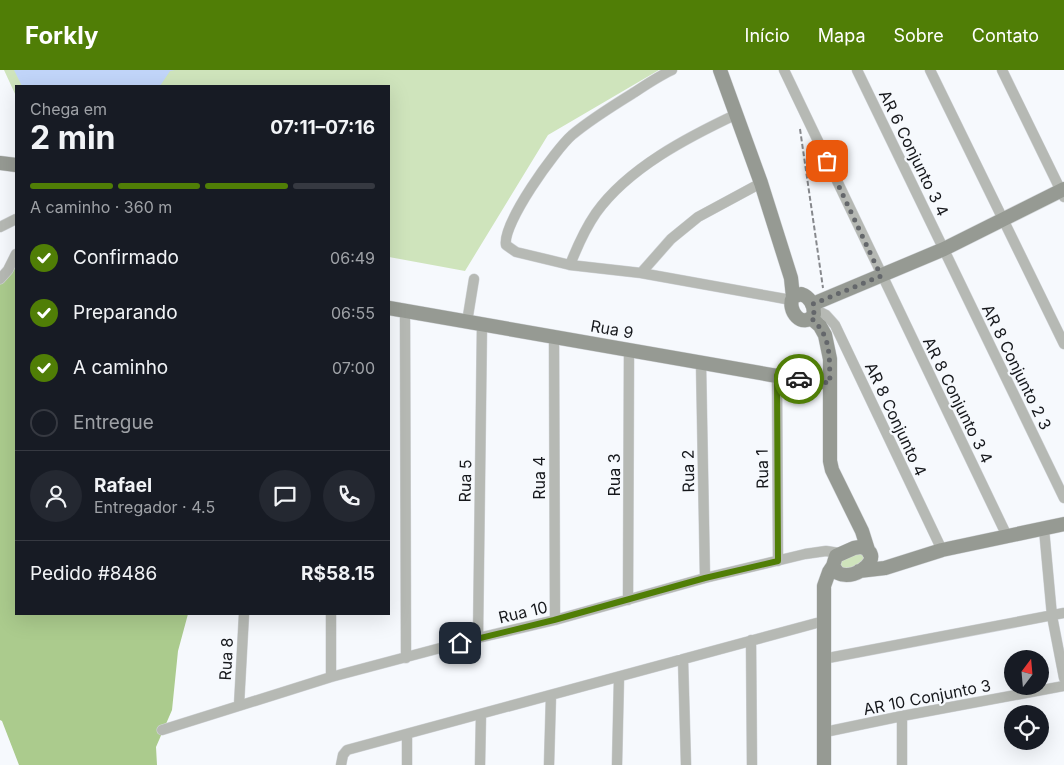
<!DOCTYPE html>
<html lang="pt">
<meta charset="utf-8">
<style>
body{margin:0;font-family:Inter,sans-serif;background:#242831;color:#f1f3f6;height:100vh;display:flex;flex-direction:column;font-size:19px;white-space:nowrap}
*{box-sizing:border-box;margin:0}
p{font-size:16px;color:#9ea1a6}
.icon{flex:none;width:28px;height:28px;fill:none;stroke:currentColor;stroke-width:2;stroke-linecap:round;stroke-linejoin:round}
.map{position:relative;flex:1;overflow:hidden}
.side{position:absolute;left:15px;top:15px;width:375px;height:530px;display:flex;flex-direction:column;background:#171b24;border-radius:0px;box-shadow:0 5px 20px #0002}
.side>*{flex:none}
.needle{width:32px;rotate:16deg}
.controls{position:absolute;left:1004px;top:580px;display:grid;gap:10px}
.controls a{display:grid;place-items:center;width:45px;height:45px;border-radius:50%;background:#171b24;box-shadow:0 5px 20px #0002;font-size:25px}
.pin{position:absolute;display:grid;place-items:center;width:42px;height:42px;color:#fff;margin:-21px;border-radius:10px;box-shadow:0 2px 8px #0006}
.courier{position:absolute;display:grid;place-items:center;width:50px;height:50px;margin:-25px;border:4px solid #507e06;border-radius:50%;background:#fff;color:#222;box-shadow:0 1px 6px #0007}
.overview em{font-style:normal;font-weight:700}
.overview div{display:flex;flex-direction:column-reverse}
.overview{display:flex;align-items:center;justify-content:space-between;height:85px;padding:0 15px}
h1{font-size:32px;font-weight:700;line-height:38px}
.bar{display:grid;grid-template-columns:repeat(4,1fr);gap:8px 5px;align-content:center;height:60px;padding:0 15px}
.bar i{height:6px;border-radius:4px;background:#363941}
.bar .selected{background:#507e06}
.bar p{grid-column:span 4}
.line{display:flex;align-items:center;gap:12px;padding:0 15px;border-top:1px solid #363941}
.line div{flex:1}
.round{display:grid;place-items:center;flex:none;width:52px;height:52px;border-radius:26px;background:#242831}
ol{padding:0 15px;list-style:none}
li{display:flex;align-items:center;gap:15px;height:55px}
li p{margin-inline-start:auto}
li .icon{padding:5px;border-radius:50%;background:#507e06;color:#fff;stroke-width:4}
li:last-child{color:#9ea1a6}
li i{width:28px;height:28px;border:2px solid #363941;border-radius:50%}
header{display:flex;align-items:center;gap:30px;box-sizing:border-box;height:70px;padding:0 25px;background:#507e06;color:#fff}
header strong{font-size:24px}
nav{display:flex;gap:28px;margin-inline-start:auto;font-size:18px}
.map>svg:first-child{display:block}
</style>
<header>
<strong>Forkly</strong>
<nav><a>Início</a><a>Mapa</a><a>Sobre</a><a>Contato</a></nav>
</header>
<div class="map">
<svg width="1064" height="695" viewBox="0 0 1064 695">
<rect width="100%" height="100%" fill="#f6f9fd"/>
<path fill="#cfe4bc" d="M4,0H659L548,65L465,201L389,187V16H16V26Z
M854,479L865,485L862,493L848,499H842L836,488Z"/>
<path fill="#abcb8d" d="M16,193V544H188L178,581L172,640L156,677L157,695H19L2,651L0,650V212Z"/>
<path fill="#c1d5f9" d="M14,0H175L170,1L160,16H22Z"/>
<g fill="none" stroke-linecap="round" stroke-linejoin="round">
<defs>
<path id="street" d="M672,0C659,6 647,14 635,22C614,35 591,49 572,65C555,80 502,154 506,175L516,182L570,195L641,203L791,230
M784,0L1007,466
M857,0L1064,428
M930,0L1064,274
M1002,0L1064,127
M0,157L16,149
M570,195C577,177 585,159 596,143C628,98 688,67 737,44
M641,203L671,169L698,147L761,113
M0,209L8,200L16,184
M814,239L826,245L835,255L942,480
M405,241L406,588
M467,252L474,209
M554,267L555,550
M701,293L705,508
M777,306L778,491
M1044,459L1052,546L1064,608
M628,530L629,280
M478,568L482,254
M751,570L752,695
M683,589L686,695
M823,589L1064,543
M331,607V544
M239,635L244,544
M162,660L331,607L478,568L555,550L705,508L805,484L826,481L839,483
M825,662L902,646L1064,616
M341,695L343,685L347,680L824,551
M407,695V664
M480,695L481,644
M549,695L551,625
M617,695L619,607
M902,695V646"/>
<path id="secondary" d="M720,0L761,113L791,208L793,227
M0,93L16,95
M801,224C810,227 814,235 814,244C803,261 786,240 793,227Z
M813,234L944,179L1064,119
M389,238L777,306L830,313
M811,248L820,256L825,265L830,289V391L832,400L862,461L869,483
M860,477C888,483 857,513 838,503L833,496L836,486L854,478Z
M859,501L885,498L942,480L1064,454
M824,695V516L829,502L833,496"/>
</defs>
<use href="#street" stroke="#d2d5d9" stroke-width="11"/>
<use href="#secondary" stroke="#d2d5d9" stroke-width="15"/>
<path stroke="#86888c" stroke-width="2" stroke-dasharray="5 2.5" stroke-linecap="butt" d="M800,59L823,218"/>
<use href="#street" stroke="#b6b9b4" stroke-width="10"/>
<use href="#secondary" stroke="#969a93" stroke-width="14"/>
</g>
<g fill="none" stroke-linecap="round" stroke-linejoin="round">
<path stroke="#64676b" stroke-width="5" stroke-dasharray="0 9" d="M799,309L830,313C829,286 832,267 811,248L814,244L813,234L881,206L827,91"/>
<path stroke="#507e06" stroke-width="6" d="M460,573L554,550L705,508L778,491L777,306L799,309"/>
</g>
<g text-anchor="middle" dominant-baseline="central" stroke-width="4.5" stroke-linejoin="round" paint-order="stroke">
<g font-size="16" fill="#16181c" stroke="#f6f9fd">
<text transform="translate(914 83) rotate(64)">AR 6 Conjunto 3 4</text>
<text transform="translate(612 259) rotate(10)">Rua 9</text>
<text transform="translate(1017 297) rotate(64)">AR 8 Conjunto 2 3</text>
<text transform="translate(958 330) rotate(64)">AR 8 Conjunto 3 4</text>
<text transform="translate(896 349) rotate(65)">AR 8 Conjunto 4</text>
<text transform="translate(762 399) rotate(-91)">Rua 1</text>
<text transform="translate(688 401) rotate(-91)">Rua 2</text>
<text transform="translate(614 405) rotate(-90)">Rua 3</text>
<text transform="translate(539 408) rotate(-90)">Rua 4</text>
<text transform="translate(465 411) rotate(-89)">Rua 5</text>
<text transform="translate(523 542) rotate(-13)">Rua 10</text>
<text transform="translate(226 589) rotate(-87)">Rua 8</text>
<text transform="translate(927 627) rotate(-11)">AR 10 Conjunto 3</text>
</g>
</g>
</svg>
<div class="controls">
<a><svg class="needle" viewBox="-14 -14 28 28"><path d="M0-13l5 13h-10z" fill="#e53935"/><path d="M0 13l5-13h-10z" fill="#9ea1a6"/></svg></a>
<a><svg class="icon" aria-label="locate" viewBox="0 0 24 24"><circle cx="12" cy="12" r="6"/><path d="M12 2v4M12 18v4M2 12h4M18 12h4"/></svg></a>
</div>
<div class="pin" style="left:827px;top:91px;background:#ea580c"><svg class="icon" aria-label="bag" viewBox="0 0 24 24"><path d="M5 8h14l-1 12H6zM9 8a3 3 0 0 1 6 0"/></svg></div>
<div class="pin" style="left:460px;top:573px;background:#1f2937"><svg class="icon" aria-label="home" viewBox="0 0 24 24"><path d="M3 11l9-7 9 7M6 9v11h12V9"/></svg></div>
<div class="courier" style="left:799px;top:309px"><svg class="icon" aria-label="car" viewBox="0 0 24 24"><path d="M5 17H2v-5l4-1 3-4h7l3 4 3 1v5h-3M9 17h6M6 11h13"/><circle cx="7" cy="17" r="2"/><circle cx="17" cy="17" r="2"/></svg></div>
<section class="side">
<div class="overview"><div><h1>2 min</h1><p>Chega em</p></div><em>07:11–07:16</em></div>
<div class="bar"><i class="selected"></i><i class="selected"></i><i class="selected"></i><i></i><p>A caminho · 360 m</p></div>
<ol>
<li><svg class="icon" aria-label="check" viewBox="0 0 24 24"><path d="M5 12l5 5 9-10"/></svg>Confirmado<p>06:49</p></li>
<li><svg class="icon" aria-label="check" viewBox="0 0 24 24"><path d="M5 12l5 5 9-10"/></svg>Preparando<p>06:55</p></li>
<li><svg class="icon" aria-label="check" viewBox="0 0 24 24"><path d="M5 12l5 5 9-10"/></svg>A caminho<p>07:00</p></li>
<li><i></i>Entregue</li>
</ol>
<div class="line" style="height:90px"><a class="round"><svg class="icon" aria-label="person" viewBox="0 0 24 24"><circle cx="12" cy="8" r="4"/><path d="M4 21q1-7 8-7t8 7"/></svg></a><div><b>Rafael</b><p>Entregador · 4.5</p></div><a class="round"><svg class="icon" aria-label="chat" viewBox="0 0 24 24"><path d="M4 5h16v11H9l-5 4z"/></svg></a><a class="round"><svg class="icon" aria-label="phone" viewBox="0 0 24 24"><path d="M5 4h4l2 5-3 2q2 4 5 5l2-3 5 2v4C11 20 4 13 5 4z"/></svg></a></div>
<div class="line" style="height:65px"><div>Pedido #8486</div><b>R$58.15</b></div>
</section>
</div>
